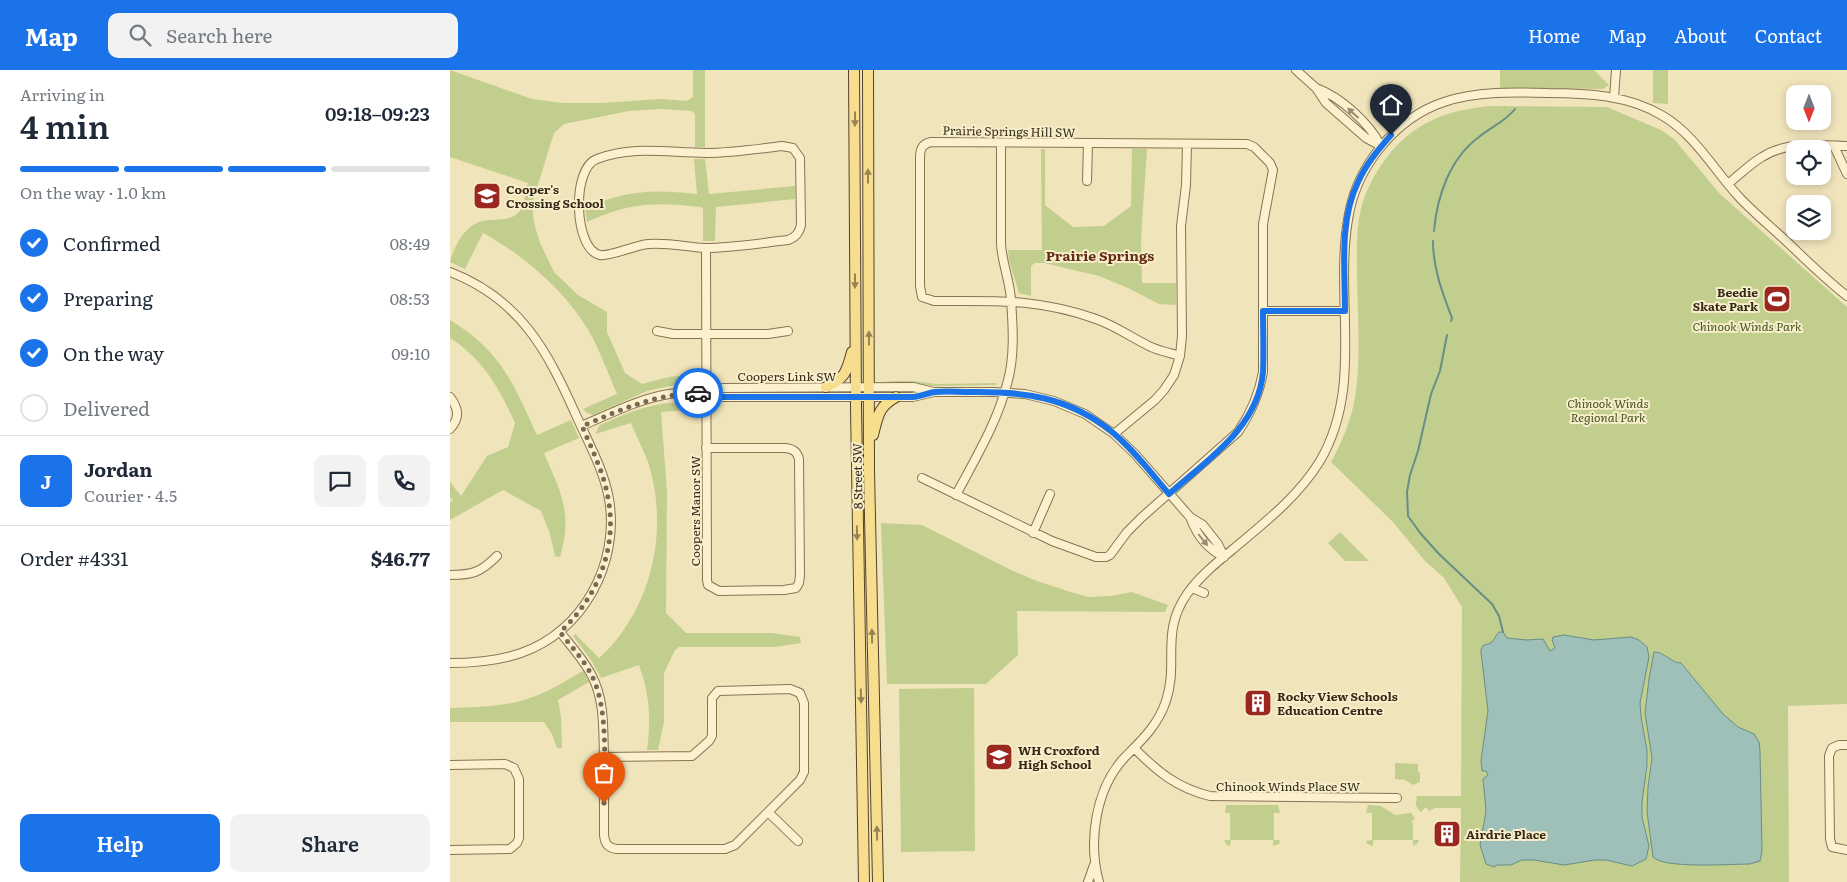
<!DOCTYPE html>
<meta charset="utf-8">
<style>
body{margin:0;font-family:Literata,serif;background:#f2f2f3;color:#1f2937;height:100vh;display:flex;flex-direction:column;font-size:19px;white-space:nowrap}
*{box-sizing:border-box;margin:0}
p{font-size:16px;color:#747a83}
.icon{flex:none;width:28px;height:28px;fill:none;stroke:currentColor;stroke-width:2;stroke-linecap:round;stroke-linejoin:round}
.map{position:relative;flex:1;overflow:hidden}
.panel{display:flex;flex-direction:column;background:#fff;width:450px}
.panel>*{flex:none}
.needle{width:32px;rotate:180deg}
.controls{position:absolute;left:1336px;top:15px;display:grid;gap:10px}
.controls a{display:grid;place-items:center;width:45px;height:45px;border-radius:10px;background:#fff;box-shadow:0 2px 8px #0003;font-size:25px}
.pin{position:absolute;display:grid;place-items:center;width:42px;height:42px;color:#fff;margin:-51px -21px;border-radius:50% 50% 50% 0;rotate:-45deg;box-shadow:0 0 5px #0007}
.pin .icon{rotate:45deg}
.courier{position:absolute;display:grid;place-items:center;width:50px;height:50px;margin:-25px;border:4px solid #1a73e8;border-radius:50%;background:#fff;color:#222;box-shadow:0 1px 6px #0007}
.overview em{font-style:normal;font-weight:600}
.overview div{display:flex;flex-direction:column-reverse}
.overview{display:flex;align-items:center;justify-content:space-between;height:85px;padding:0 20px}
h1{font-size:32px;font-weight:600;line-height:38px}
.bar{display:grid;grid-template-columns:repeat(4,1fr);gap:8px 5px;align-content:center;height:60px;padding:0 20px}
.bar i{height:6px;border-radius:4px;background:#e0e1e3}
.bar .active{background:#1a73e8}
.bar p{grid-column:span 4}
.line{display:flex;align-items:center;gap:12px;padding:0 20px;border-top:1px solid #e0e1e3}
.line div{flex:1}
.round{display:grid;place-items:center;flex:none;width:52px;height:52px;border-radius:10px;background:#f2f2f3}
ol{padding:0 20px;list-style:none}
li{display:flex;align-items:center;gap:15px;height:55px}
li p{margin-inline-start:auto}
li .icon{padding:5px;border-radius:50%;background:#1a73e8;color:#fff;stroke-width:4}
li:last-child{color:#747a83}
li i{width:28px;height:28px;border:2px solid #e0e1e3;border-radius:50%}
.button{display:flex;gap:10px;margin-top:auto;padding:10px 20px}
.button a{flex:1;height:58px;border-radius:10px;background:#1a73e8;color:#fff;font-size:20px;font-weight:600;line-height:58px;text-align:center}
.button a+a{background:#f2f2f3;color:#1f2937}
header{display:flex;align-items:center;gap:30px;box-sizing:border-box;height:70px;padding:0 25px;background:#1a73e8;color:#fff}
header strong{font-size:24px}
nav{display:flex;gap:28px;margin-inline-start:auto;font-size:18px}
.search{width:350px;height:45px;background:#f2f2f3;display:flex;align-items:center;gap:12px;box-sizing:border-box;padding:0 18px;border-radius:10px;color:#747a83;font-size:19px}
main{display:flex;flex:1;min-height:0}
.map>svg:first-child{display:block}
</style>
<header>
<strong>Map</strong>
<div class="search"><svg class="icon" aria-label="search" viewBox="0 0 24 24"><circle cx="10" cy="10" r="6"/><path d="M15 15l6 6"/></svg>Search here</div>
<nav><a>Home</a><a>Map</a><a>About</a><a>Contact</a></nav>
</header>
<main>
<section class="panel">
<div class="overview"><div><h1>4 min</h1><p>Arriving in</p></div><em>09:18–09:23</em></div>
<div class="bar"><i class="active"></i><i class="active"></i><i class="active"></i><i></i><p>On the way · 1.0 km</p></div>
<ol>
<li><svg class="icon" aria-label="check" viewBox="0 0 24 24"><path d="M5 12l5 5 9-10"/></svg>Confirmed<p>08:49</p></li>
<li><svg class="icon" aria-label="check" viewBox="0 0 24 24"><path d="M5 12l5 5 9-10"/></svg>Preparing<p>08:53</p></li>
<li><svg class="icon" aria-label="check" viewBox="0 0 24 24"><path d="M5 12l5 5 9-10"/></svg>On the way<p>09:10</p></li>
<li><i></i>Delivered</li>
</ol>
<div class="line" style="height:90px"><b class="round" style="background:#1a73e8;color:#fff">J</b><div><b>Jordan</b><p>Courier · 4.5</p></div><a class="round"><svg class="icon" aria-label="chat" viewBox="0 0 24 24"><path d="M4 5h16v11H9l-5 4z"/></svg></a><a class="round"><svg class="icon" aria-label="phone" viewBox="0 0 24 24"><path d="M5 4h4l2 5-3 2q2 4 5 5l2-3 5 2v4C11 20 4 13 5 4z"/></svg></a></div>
<div class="line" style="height:65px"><div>Order #4331</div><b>$46.77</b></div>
<div class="button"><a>Help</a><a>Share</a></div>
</section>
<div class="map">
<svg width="1397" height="812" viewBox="0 0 1397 812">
<rect width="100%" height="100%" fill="#f0e4bb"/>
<path fill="#c2ce8e" d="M0,0L82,29L113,33H151L211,29L237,31L243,27V0H255V77H245V44L242,41L210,39L179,41L114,54L104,63L82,134L84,153L90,173L104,202L128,225L157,242V262L175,303L192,314L219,307L248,304V309L244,313L220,316L197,321L143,345L137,343L133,339L167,324C158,303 150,281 139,261C114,220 75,186 33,163L15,199L0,192C4,177 13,158 29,152C42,147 63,154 71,139C75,132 76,120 78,113L0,87Z
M1050,0H1144L1159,15L1153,19L1050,18Z
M1203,0H1218V34L1203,33Z
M1041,36L1157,37L1211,60L1224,69L1270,124L1397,237V634L1338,636L1339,812H1010L1011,738H985L979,741L976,737L971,742C964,736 966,734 967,726H1011L1012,537L994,508L975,491L942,451L881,392C893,370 903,346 906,321C911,281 907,239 907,199C907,177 906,156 912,135C918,115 928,98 941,82C970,49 1000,40 1041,36Z
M591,79H595V135L623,157L654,156L681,136L682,79H697L691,169L692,213H726V235L709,234L678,218L649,206L594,193H585L581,196V226L569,223L559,191L558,180H592Z
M244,89H255L259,124L345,116V129L266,137L265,171H253V139L251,137C205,132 180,132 137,152L135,138C177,120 202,119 247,124Z
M0,250C51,281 63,313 87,365L121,350L129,368L94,383C111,423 123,443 110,487L105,486L100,464L91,441L53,420L0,450V432L3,431L0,427V412L11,426L37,386L58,377L65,353C50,319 32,288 0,268Z
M433,311H464L486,314L546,313L547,315L483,316Z
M228,332L246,333L250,339L211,342L217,422L216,543L236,563H322L350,567L351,573L324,577H229L225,580L214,603V652L208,680H197C201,648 200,626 189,595L151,608L141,590L123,566L125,564L149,588C155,582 162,576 167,569C206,520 217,451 198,392C193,379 186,366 181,353L145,364L150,355C176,343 199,334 228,332Z
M431,453L472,455L563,501L587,511L624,523L639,527L661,526L682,522L718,535L715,542L567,541L568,585L536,614H437Z
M890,462L919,491H895L878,473Z
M133,601L139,612L108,630L111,647L112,678H107L102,664L94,652H0V638C26,637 52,637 77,629C97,623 115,611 133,601Z
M524,618L525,781L451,782L449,619Z
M945,693L968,694V702H970V712L963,715L955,710L945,709Z
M776,735H828L830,743H824V770H830L829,774L823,776V770H781L780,776L777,775L774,770H780V743H775Z
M918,735L931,736L945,745L961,743L965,748L961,752L963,753V770H969L967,774L963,776V770H923V776L917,774L916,771L922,770V743H916Z"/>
<path fill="#9fc0b9" stroke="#678e87" d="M1049,562H1053L1057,568L1076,570L1093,569L1100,581L1105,578L1102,570L1103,567L1114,565L1144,570L1181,567L1189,570L1197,577L1199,587L1190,633L1191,647L1197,680V695L1192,732V747L1199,776L1196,789L1182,796L1156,790H1145L1114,795L1084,790H1072L1061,795H1047L1044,797L1036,794L1030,775L1036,741L1033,709L1038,705L1036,701H1032L1031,691L1038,641L1031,582C1031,573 1036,576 1042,572C1044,570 1047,564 1049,562Z
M1204,582C1215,582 1221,593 1231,593L1273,644L1288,657L1304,664L1309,672L1310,681L1312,781L1310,791L1300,794C1281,794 1214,799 1203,787L1197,742L1198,717L1202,688L1195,643L1199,609Z"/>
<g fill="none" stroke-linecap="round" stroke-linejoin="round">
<path stroke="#678e87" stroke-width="2" d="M984,161C987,126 1000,88 1029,67C1041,57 1056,51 1065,39
M983,171C983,198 992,222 1002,248L1001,251
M997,265L990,301L981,324L968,381L960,405L957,422L958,446L971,464L989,484L1042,534L1049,546L1053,562"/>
<defs>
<path id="minor" d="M846,0L866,18L876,33L916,68L931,76
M866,18C891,27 919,53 931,76
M1164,28L1166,0
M332,76L343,78L350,88L351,155C349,163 346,167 338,170C311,173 282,178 255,178C236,177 217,172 198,174C185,175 160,187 150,185C124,180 121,98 147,89C183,75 219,83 256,83C281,83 307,79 332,76Z
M1384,76L1397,104
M637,111L638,73
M1278,114C1289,105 1300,94 1312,87C1337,71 1368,75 1397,76
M256,178L257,510L258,515L269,521L334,520L346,518L349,513L350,505L349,389C347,381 343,379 335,378H256
M0,202C70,229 97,280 126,345C138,372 154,400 159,429C170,493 133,562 71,583C48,591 24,593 0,593
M813,241H895
M207,261L223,264H318L338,261
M256,323L273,327H463L484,322
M0,327C9,339 10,348 0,359
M131,356C160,344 188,329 219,324C239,321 253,323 273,318L463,317L484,322H544L575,324L604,331L635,344L664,364L685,384L740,447L753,455L768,474L774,487
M664,364L705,330L714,320L724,305L730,286L732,266L731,156L736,115L737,74
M472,408L602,471L646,487H656L660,485L677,462L691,448L788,362C801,343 809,325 813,302V154L823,100L820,93L804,77L797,74L481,72C472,74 470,79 470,88V216L472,227L484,231C544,231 587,228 646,249C666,256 682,268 701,277C710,281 720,283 730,286
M506,425C525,389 547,353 557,314C565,287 563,257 561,230C560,211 552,193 551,174V73
M740,447C747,465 756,478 774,487
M583,463L600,424
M0,505C23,505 31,502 47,486
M742,518L754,523
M110,562C121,576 134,590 142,606C155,631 153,660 154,687
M340,619L350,623L354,633V702L350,710L285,775L275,779H167C158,778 155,774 154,765V687L242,686L259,671L262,666V628L268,621Z
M1397,675H1389L1382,678L1379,686L1380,769L1382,777L1397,780
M685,679C708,702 727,718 760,726L947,728
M0,695L55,694L64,698L69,709V768L67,773L60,779L0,780
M318,742L348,771
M638,812L644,795
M649,812C638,772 645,719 675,687C692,670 708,655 716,631C729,592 710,563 737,524C749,507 766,493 782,480C814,453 848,427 870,391C915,314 883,227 899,144C908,95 946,48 994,32C1026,21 1064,22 1098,23C1136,23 1179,25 1213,46C1245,65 1264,100 1289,127C1303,142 1320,156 1335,170C1355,189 1375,209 1397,226"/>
<path id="major" d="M404,0L406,337L414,812
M418,0L419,401L428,812
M376,317C395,309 397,301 402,282
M423,365C428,346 428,337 446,327"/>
</defs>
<use href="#minor" stroke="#887354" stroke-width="10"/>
<use href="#major" stroke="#554129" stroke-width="12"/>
<use href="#minor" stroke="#fbf1ce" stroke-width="8"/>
<use href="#major" stroke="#f7de8e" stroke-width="10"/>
</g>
<defs><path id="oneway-solid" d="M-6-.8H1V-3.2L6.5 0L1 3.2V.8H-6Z" transform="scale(1.25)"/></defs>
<g fill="#988d74">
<use href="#oneway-solid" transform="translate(903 43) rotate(-138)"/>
<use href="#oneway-solid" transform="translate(753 470) rotate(51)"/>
</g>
<g fill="#968454">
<use href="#oneway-solid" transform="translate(405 49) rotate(90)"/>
<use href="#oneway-solid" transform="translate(418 106) rotate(-90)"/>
<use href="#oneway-solid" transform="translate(405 211) rotate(90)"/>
<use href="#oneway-solid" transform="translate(419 268) rotate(-90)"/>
<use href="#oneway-solid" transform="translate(407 463) rotate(89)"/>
<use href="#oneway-solid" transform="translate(422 566) rotate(-91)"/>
<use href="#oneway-solid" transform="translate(411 626) rotate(89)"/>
<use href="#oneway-solid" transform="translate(427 763) rotate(-91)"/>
</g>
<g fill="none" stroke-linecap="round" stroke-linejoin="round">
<path stroke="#776a52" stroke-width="5" stroke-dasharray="0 9" d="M154,733C154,695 159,640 142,606C134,590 121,576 110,562C147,528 168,478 158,428C154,403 142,380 132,356C171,340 204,324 248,323"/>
<path stroke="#1a73e8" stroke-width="6" d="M248,323L256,322L273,327H463C471,326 478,323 485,322C496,321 508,322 520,322C573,321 619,327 662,362C684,380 701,403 719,424C757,390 808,358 813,302C814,282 813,261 813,241H895C895,199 889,151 908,112C916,94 928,80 941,65"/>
</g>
<defs>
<symbol id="school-square" viewBox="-11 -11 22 22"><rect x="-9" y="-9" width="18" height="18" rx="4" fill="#9a2820" stroke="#f7eeca"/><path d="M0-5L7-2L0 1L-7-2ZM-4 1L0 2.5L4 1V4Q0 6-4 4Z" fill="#fff"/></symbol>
<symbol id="stadium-square" viewBox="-11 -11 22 22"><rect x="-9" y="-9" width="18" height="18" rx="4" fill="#9a2820" stroke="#f7eeca"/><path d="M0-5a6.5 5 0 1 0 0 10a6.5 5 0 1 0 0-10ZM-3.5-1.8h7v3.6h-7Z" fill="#fff"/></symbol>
<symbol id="building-square" viewBox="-11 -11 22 22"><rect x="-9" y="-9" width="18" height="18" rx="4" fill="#9a2820" stroke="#f7eeca"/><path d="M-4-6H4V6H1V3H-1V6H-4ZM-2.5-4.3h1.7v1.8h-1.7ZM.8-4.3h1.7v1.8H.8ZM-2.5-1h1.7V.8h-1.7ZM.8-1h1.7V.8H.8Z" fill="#fff"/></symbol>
</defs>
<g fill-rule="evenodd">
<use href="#school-square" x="21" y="110" width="32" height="32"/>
<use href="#stadium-square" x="1311" y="213" width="32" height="32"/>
<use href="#building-square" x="792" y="617" width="32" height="32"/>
<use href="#school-square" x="533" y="671" width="32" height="32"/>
<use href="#building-square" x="981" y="748" width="32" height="32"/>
</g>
<g text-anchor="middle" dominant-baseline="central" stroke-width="4" stroke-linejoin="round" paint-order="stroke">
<g font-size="12" fill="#36291a" stroke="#f7eeca">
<text transform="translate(559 61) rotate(1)">Prairie Springs Hill SW</text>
<text x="337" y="306">Coopers Link SW</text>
<text transform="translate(407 406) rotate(-91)">8 Street SW</text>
<text transform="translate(245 441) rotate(-90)">Coopers Manor SW</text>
<text x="838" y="716">Chinook Winds Place SW</text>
</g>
<g font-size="12" font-weight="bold" fill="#36291a" stroke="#f7eeca" text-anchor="start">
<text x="56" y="119">Cooper's<tspan x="56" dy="14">Crossing School</tspan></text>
<text x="1308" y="222" text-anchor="end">Beedie<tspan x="1308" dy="14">Skate Park</tspan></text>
<text x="827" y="626">Rocky View Schools<tspan x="827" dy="14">Education Centre</tspan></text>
<text x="568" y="680">WH Croxford<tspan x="568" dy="14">High School</tspan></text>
<text x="1016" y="764">Airdrie Place</text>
</g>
<g font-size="12" font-style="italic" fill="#43531f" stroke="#f7eeca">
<text x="1297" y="256">Chinook Winds Park</text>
<text x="1158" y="333">Chinook Winds<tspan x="1158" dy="14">Regional Park</tspan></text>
</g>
<g font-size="14" font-weight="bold" fill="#652d17" stroke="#f7eeca">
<text x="650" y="185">Prairie Springs</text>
</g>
</g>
</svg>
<div class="controls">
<a><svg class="needle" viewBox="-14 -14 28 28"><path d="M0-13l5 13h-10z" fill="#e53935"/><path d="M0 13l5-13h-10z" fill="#747a83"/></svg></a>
<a><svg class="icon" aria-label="locate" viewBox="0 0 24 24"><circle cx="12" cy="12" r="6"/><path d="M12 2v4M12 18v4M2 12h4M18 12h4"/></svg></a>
<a><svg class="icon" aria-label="layers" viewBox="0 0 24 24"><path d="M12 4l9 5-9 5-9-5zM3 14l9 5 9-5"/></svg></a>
</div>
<div class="pin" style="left:154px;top:733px;background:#ea580c"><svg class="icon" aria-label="bag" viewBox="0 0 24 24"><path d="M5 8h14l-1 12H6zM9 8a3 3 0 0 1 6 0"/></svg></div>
<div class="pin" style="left:941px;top:65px;background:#1f2937"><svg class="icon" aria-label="home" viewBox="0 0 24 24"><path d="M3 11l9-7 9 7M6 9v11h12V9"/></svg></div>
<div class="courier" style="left:248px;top:323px"><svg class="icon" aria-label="car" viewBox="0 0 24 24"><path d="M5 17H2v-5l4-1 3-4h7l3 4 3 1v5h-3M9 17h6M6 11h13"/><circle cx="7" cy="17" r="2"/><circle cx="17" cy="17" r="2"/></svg></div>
</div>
</main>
